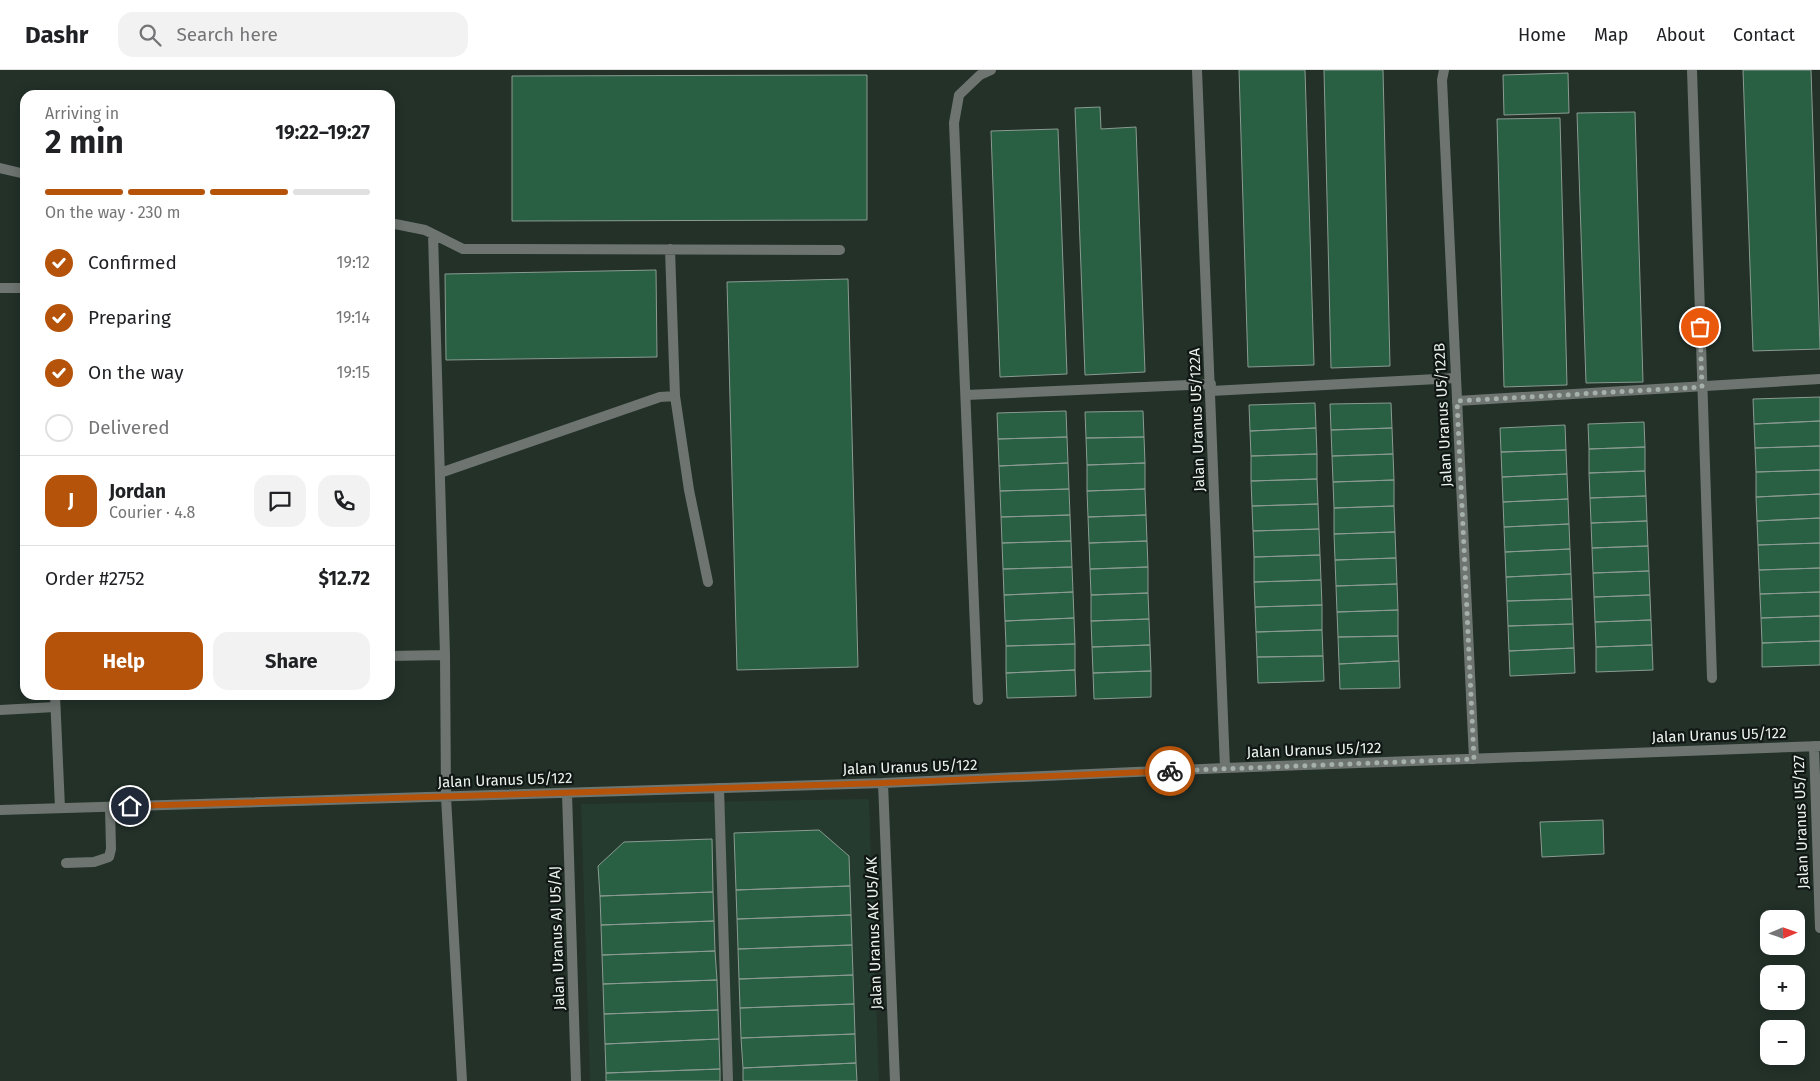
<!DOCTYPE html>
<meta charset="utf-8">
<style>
body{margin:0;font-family:"Fira Sans",sans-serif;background:#f2f2f2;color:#202124;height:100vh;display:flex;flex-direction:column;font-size:19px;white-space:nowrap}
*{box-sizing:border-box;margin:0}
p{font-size:16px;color:#757577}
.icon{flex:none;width:28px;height:28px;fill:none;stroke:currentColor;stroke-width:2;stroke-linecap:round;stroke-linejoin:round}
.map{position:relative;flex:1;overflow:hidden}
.side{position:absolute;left:20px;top:20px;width:375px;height:610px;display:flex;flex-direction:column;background:#fff;border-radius:15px;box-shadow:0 2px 12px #0003}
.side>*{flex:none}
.needle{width:32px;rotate:88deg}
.buttons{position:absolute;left:1760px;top:840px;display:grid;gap:10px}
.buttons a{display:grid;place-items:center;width:45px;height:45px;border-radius:10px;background:#fff;box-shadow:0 2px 12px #0003;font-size:25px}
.pin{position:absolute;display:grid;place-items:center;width:42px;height:42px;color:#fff;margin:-21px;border:2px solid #fff;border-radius:50%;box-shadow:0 1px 5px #0007}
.courier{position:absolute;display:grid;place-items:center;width:50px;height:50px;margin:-25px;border:4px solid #b45309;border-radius:50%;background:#fff;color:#222;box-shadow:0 1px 6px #0007}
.summary em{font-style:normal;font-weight:700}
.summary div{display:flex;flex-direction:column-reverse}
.summary{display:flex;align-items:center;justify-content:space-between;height:85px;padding:0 25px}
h1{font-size:32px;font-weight:700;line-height:38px}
.bar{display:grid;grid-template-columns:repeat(4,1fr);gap:8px 5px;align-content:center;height:60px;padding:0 25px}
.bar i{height:6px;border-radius:4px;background:#e0e0e0}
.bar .on{background:#b45309}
.bar p{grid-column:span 4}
.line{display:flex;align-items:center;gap:12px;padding:0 25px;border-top:1px solid #e0e0e0}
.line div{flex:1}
.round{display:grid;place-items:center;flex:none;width:52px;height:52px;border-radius:15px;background:#f2f2f2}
ol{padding:0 25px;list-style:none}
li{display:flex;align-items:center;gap:15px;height:55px}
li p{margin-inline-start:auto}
li .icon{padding:5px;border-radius:50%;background:#b45309;color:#fff;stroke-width:4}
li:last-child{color:#757577}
li i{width:28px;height:28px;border:2px solid #e0e0e0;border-radius:50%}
.cta{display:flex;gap:10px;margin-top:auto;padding:10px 25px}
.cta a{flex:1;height:58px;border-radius:15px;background:#b45309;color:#fff;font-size:20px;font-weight:700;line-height:58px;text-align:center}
.cta a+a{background:#f2f2f2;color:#202124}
header{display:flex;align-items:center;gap:30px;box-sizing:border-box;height:70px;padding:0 25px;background:#fff;border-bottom:1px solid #e0e0e0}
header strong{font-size:24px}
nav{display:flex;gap:28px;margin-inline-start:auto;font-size:18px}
.search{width:350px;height:45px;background:#f2f2f2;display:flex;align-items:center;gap:12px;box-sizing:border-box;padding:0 18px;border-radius:15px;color:#757577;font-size:19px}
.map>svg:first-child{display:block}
</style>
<header>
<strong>Dashr</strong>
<div class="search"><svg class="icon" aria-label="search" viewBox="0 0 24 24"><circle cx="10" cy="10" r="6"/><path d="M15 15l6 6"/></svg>Search here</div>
<nav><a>Home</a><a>Map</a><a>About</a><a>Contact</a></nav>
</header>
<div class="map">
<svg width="1820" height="1011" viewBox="0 0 1820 1011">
<rect width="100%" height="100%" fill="#233129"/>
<path fill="#263b2f" d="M869,729L879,1011H590L581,734Z"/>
<path fill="#295f43" stroke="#8b9b91" d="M1239,0H1305L1314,295L1248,297Z
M1324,0H1383L1390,296L1331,298Z
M1743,0H1811L1820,279L1753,281Z
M1568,3L1569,43L1504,45L1503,5Z
M867,5V150L512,151V6Z
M1100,37L1101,59L1136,57L1145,302L1085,305L1075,38Z
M1635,42L1643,312L1586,313L1577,43Z
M1560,48L1567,315L1504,317L1497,49Z
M1058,59L1067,304L1000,307L991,61Z
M656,200L657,287L446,290L445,204Z
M848,209L858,597L737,600L727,212Z
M1820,327V351L1754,354L1753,329Z
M1315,333L1316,358L1250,361L1249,335Z
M1391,333L1392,358L1331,360L1330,334Z
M1066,341L1067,367L998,369L997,343Z
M1143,341L1144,367L1086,368L1085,342Z
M1820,351V376L1755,378L1754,354Z
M1644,352L1645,377L1589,379L1588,354Z
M1565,355L1566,380L1501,382L1500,358Z
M1316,358L1317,384L1251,386L1250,361Z
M1392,358L1393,384L1332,386L1331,360Z
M1067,367L1068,393L999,396L998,369Z
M1144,367L1145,393L1087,395L1086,368Z
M1820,376V400L1756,402L1755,378Z
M1645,377V401L1589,403V379Z
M1566,380L1567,404L1502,407L1501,382Z
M1317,384V409L1251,411V386Z
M1393,384L1394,410L1333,412L1332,386Z
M1068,393L1069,419L1000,421L999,396Z
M1145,393V419L1087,421V395Z
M1820,400V424L1756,427V402Z
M1645,401L1646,426L1590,428L1589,403Z
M1567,404L1568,429L1503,432L1502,407Z
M1317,409L1318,434L1252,436L1251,411Z
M1394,410V436L1334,438L1333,412Z
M1069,419L1070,445L1001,447L1000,421Z
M1145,419L1146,445L1088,447L1087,421Z
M1820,424V448L1757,451L1756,427Z
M1646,426L1647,451L1591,453L1590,428Z
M1568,429L1569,454L1504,457L1503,432Z
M1318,434L1319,459L1253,461L1252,436Z
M1394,436L1395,462L1334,464V438Z
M1070,445L1071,471L1002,473L1001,447Z
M1146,445L1147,471L1089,473L1088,447Z
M1820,448V473L1758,475L1757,451Z
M1647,451L1648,476L1592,478L1591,453Z
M1569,454L1570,479L1505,482L1504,457Z
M1319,459L1320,485L1254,487L1253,461Z
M1395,462L1396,488L1335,490L1334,464Z
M1071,471L1072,497L1003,499L1002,473Z
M1147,471L1148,497L1090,499L1089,473Z
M1820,473V498L1759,500L1758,475Z
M1648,476L1649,501L1593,503L1592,478Z
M1570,479L1571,504L1506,507L1505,482Z
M1320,485L1321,510L1254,512V487Z
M1396,488L1397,514L1336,516L1335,490Z
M1072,497L1073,522L1004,525L1003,499Z
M1148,497V523L1091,525L1090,499Z
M1820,498V522L1760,524L1759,500Z
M1649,501L1650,525L1594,527L1593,503Z
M1571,504L1572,529L1507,531L1506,507Z
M1321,510L1322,535L1255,537L1254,512Z
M1397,514L1398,540L1337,542L1336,516Z
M1073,522L1074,548L1005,551L1004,525Z
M1820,522V546L1761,548L1760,524Z
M1148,523L1149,549L1091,551V525Z
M1650,525L1651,550L1595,552L1594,527Z
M1572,529L1573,554L1508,556L1507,531Z
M1322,535V560L1256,562L1255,537Z
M1398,540V566L1338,567L1337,542Z
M1820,546V571L1762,573L1761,548Z
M1074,548L1075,574L1006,576L1005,551Z
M1149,549L1150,575L1092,577L1091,551Z
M1651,550L1652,575L1596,577L1595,552Z
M1573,554L1574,578L1509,581L1508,556Z
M1322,560L1323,586L1257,587L1256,562Z
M1398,566L1399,591L1339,594L1338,567Z
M1820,571V595L1762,597V573Z
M1075,574V600L1006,603V576Z
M1150,575L1151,601L1093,603L1092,577Z
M1652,575L1653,600L1596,602V577Z
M1574,578L1575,603L1510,606L1509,581Z
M1323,586L1324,611L1258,613L1257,587Z
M1399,591L1400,618L1340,619L1339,594Z
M1075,600L1076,626L1007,628L1006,603Z
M1151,601V627L1094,629L1093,603Z
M1603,750L1604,784L1542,787L1540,752Z
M819,760L849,786L850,816L736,820L734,763Z
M712,769L713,822L600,826L598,796L624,772Z
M850,816L851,845L737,849L736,820Z
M713,822L714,851L601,855L600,826Z
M851,845L852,875L738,879L737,849Z
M714,851L715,881L602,885L601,855Z
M852,875L853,905L739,909L738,879Z
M715,881L717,910L603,914L602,885Z
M853,905L854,934L740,938L739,909Z
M717,910L718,940L604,944L603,914Z
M854,934L855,964L741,968L740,938Z
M718,940L719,969L605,974L604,944Z
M855,964L856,993L743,998L741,968Z
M719,969L720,999L606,1003L605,974Z
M856,993L857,1011H743V998Z
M720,999V1011H606V1003Z"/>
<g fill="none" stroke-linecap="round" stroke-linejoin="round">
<path stroke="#6e7571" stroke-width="10" d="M0,98L25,104
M390,153L425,160L463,179L840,180
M433,164L445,585L446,727
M670,179L675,326L689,420L708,512
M0,218H25
M1211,321L1456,308
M966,325L1211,314
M1457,331L1820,309
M440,403L660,327L675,326
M390,586L445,585
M55,625L60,738
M0,640L55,637
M719,718L728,1011
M66,793L94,792L109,787L111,779L110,737"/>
<path stroke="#6e7571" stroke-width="10" d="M1197,0L1225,698
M1444,0L1442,10L1474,689
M1692,0L1712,608
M978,630L954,53L959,25L980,5L991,0
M1814,676L1820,858
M883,713L895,1011
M567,723L576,1011
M446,727L462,1011
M0,740L883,713L1225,698L1820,676"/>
</g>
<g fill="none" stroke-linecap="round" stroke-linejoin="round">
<path stroke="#a5b0aa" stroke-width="5" stroke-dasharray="0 9" d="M1170,701L1474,689L1457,331L1702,317L1700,257"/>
<path stroke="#b45309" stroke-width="6" d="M130,736L883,713L1170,701"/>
</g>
<g text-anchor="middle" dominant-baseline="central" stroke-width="4.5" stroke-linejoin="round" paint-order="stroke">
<g font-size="15" fill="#ebf4ef" stroke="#111714">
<text transform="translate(1443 345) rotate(-93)">Jalan Uranus U5/122B</text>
<text transform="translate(1197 350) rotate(-92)">Jalan Uranus U5/122A</text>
<text transform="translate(1719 665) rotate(-2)">Jalan Uranus U5/122</text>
<text transform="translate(1314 680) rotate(-2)">Jalan Uranus U5/122</text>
<text transform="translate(910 697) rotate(-2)">Jalan Uranus U5/122</text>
<text transform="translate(505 710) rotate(-2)">Jalan Uranus U5/122</text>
<text transform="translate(1801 752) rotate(-92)">Jalan Uranus U5/127</text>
<text transform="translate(874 863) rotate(-92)">Jalan Uranus AK U5/AK</text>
<text transform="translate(557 868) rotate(-92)">Jalan Uranus AJ U5/AJ</text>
</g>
</g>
</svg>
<div class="buttons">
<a><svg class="needle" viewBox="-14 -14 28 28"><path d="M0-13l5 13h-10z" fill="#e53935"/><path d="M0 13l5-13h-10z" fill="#757577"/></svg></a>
<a>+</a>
<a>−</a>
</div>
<div class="pin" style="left:1700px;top:257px;background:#ea580c"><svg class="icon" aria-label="bag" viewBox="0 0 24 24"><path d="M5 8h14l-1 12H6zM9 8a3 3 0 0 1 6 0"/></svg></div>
<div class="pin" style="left:130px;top:736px;background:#1f2937"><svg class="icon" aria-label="home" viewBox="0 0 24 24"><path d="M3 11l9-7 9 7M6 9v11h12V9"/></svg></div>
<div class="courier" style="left:1170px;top:701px"><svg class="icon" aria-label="bike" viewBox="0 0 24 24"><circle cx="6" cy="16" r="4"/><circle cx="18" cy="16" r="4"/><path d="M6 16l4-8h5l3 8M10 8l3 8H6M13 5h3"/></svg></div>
<section class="side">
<div class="summary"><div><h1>2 min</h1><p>Arriving in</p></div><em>19:22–19:27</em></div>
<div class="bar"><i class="on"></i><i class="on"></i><i class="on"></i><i></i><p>On the way · 230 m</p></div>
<ol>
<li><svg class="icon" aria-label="check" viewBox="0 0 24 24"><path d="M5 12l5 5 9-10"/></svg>Confirmed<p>19:12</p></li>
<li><svg class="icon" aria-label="check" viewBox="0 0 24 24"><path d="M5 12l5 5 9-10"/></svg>Preparing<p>19:14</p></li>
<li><svg class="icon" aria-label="check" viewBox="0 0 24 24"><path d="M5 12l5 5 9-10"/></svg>On the way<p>19:15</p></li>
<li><i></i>Delivered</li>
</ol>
<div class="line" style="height:90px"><b class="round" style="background:#b45309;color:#fff">J</b><div><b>Jordan</b><p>Courier · 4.8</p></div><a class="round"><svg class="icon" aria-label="chat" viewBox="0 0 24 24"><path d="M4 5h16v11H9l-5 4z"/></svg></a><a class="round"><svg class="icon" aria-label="phone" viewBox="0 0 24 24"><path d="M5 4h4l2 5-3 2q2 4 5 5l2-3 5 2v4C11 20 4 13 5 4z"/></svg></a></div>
<div class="line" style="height:65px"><div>Order #2752</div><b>$12.72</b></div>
<div class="cta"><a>Help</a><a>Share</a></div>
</section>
</div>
